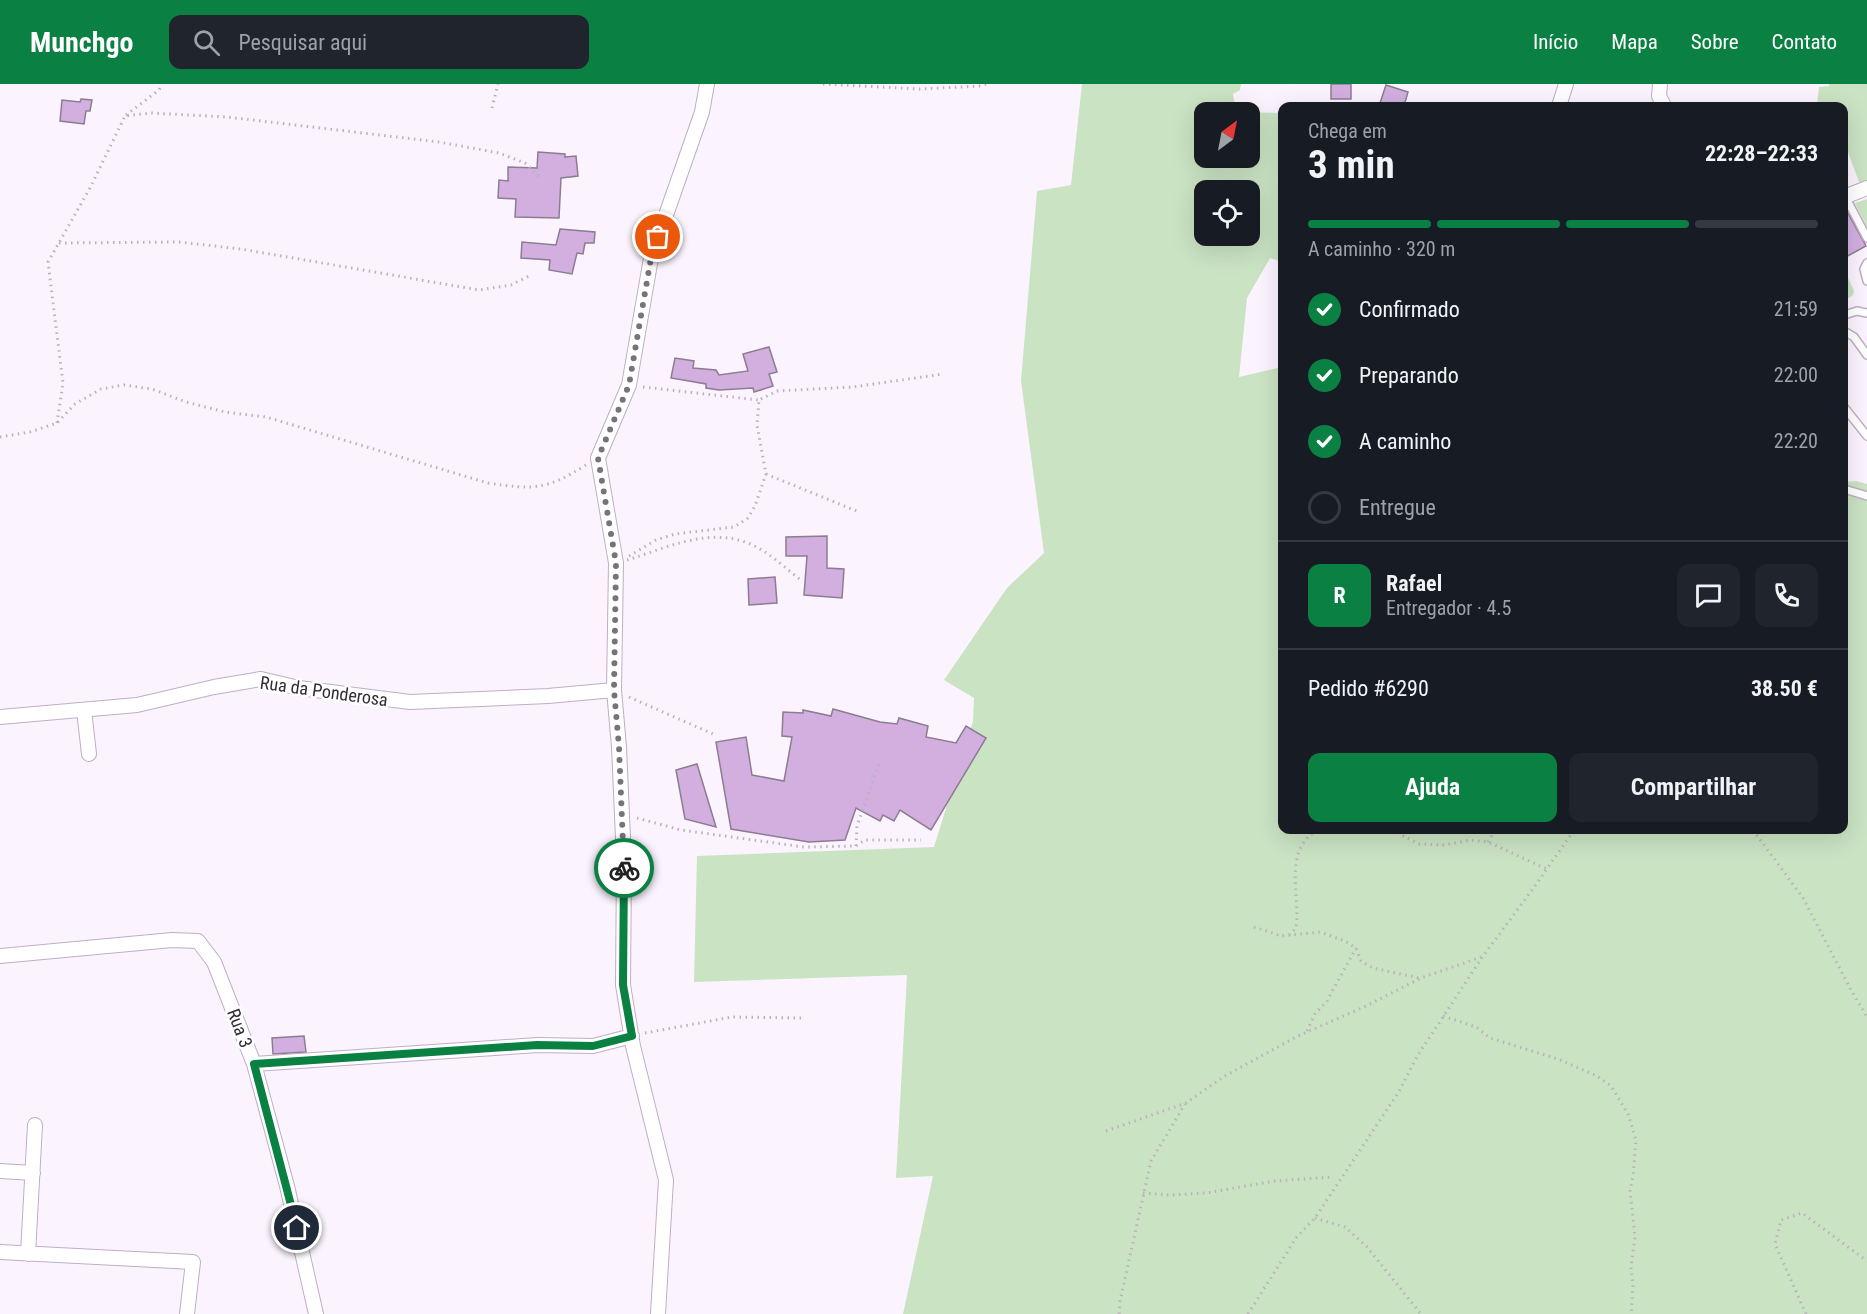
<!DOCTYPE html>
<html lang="pt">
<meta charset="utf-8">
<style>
body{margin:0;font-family:"Roboto Condensed",sans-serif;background:#20242c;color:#f1f3f6;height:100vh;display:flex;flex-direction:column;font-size:22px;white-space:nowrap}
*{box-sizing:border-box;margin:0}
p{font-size:20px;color:#9ea1a6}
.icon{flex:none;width:33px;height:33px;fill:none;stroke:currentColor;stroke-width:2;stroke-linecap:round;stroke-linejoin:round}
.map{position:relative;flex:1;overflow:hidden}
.sheet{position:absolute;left:1278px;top:18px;width:570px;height:732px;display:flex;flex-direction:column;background:#171b24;border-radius:12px;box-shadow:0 6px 24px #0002}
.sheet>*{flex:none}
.needle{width:39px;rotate:32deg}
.tools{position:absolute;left:1194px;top:18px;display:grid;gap:12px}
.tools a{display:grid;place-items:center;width:66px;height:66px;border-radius:12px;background:#171b24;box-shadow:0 6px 24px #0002;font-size:30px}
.pin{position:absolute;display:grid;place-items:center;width:51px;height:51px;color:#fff;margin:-26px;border:3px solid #fff;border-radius:50%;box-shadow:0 2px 6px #0007}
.courier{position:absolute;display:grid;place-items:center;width:60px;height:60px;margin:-30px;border:4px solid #0b8043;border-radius:50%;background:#fff;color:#222;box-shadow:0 2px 8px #0007}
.head em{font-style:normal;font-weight:700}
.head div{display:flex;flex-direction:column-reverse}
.head{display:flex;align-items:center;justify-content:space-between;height:102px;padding:0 30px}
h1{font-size:39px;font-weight:700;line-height:45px}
.bar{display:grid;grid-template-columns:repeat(4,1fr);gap:9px 6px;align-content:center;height:72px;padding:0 30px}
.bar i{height:8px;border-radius:4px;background:#363941}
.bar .active{background:#0b8043}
.bar p{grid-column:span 4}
.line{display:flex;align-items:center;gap:15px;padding:0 30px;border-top:2px solid #363941}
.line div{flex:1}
.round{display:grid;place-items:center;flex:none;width:63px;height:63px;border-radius:12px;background:#20242c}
ol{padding:0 30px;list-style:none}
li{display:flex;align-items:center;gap:18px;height:66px}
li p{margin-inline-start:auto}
li .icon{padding:6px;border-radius:50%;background:#0b8043;color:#fff;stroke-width:4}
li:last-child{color:#9ea1a6}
li i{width:33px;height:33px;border:3px solid #363941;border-radius:50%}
.action{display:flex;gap:12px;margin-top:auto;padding:12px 30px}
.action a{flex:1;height:69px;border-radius:12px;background:#0b8043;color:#fff;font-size:24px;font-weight:700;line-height:69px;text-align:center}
.action a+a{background:#20242c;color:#f1f3f6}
header{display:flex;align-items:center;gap:36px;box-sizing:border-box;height:84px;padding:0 30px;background:#0b8043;color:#fff}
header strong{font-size:28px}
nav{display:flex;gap:33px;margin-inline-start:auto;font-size:21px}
.search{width:420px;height:54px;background:#20242c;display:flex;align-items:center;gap:15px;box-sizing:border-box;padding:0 21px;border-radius:12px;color:#9ea1a6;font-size:22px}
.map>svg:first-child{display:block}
</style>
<header>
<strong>Munchgo</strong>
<div class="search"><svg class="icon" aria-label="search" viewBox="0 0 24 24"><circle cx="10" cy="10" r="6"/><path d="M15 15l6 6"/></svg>Pesquisar aqui</div>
<nav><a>Início</a><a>Mapa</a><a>Sobre</a><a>Contato</a></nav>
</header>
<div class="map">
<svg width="1867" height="1230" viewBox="0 0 1867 1230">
<rect width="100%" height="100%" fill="#fbf4fe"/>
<path fill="#cae3c3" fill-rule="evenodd" d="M1082,0H1241L1240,6L1233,10L1236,28L1282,29V178L1270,174L1247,214L1239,293L1282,283V746H1844V398L1856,397L1867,400V1230H903L933,1092L896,1094L907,891L694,898L697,772L934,763L973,637L974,614L944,596L1007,504L1044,469L1021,297L1037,107L1071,101ZM1204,28H1250V74H1204ZM1204,106H1250V152H1204Z
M1829,0H1867V99L1860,101L1844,57V22H1817L1819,3L1829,2Z
M1867,115V143L1855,119Z
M1844,185L1854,207L1853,211L1844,217Z"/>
<path fill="#d2afdf" stroke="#8c7c92" stroke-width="1.5" d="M1331,0H1351V15H1331Z
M1386,1L1408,8L1404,22H1379Z
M81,15L92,16L90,27H86L84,40L60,37L62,16L80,18Z
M538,68L565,70V73L576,72L578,92L561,94L559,134L515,133L516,115L498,114L499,96L508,97V83L537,84Z
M1844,122L1866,162L1844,174Z
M560,145L595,148L594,159H585L583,170L577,169L572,190L549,186L550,176L521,174L522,158L556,161Z
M769,263L777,288L769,290L773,302L754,308L753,304L719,306L706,304V300L671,294L675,274L694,277L693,284L716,286L719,291L748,287L743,270Z
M827,452V484L844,485L842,514L804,511L807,472H786V453Z
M775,493L777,519L749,521L748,495Z
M833,625L880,638L897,640L899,634L928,642L926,653L956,659L966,642L986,654L931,746L900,726L894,737L883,731L880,737L856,724L845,756L809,758L731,745L716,658L746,653L752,691L784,697L792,653L782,652L783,628L803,629V626L831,632Z
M697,680L716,743L685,735L676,686Z
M304,952L306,968L273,970L272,954Z"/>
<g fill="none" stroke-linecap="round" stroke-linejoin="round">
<defs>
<path id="service" d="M1845,112L1867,154
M1867,179L1864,185L1867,197
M1844,231L1857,227L1867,229
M1844,247L1854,253L1867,271
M1844,323L1867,352
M1844,405L1867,412"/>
<path id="minor" d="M1660,0L1659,12L1664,22
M1559,22L1566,0
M1844,113L1867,104
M84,626L89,670
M0,633L137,621L214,603L261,595L299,604L410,618L548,612L614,606
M0,872L172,856L198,857L214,878L254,980L287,1102L316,1230
M254,980L538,961L593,962L632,952
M0,1087L33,1089
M0,1168L193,1178L187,1230
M28,1170L35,1041
M658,1230L666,1096L633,962L623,901L624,777L619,663L614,606L616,479L598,374L629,301L651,174L702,28L707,0"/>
</defs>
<use href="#service" stroke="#bfaec5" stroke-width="10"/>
<use href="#minor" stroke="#bfaec5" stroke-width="16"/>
<path stroke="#b9b2bb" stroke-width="3" stroke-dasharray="1.5 4.5" stroke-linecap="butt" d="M823,0L919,5L981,2L986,0
M492,24L498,0
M126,31L159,6L162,0
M59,159L179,158L241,165L479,206L511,201L529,192
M643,303L758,316
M57,339L63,299L48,178L90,104L125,32L151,29L227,33L439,58L499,69L525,79L539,93
M0,353L30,348L57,339L75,320L101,305L124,301L152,305L186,318L225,328L266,333L488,399C534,406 546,406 586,381
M766,390L859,428
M629,472L656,456L675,450L734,443L748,434L755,422L766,390L757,341L759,316L777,307L853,303L943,290
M627,476C664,465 705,444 745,458C766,465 785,484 802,497
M629,613L713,650
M637,734L681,746L804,763L856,762L865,756H921
M1392,746L1419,760L1445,761L1470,756L1488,758L1547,785
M1753,746L1803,814L1851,906L1867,933
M1488,758L1495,746
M856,762L857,742L880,677
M1254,843L1281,852L1320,848L1345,857L1356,864L1361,877L1373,884L1419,894
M1289,851L1296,844C1301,811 1282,768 1317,746
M1443,932L1476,943L1490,954L1558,975L1597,992L1611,1002L1628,1030L1636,1056L1633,1093L1630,1106L1635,1153L1631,1183L1633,1202L1631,1230
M1307,947L1315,930L1327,917L1356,864
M645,949L732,933L802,934
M1106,1047L1186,1019L1223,993L1298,952L1364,923L1421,894L1481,873
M1143,1109L1171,1111L1206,1109L1275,1097L1333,1093
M1315,1134L1345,1143L1367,1163L1421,1230
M1119,1230L1120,1217L1151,1077L1185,1020
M1248,1230L1296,1154L1315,1134L1398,1009L1418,971L1483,872L1535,802L1574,746
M1806,1230L1775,1160L1781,1136L1802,1129L1867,1177"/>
<use href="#service" stroke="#fff" stroke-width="7"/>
<use href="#minor" stroke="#fff" stroke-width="14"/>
</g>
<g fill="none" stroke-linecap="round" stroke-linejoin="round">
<path stroke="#79727b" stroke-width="6" stroke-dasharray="0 10.8" d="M624,784L619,663L614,606L616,479L598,374L629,301L651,174L658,153"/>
<path stroke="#0b8043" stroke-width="8" d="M297,1144L254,980L537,961L593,962L632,952L623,901L624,784"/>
</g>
<g text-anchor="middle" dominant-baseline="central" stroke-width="5" stroke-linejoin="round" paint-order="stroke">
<g font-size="18" fill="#332c35" stroke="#fff">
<text transform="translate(324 607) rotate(8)">Rua da Ponderosa</text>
<text transform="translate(240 944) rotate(69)">Rua 3</text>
</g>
</g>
</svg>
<div class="tools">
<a><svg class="needle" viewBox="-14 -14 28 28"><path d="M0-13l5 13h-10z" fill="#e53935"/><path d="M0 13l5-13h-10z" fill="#9ea1a6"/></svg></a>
<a><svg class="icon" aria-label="locate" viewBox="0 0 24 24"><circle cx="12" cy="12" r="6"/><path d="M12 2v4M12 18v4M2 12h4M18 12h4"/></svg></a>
</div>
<div class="pin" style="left:658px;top:153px;background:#ea580c"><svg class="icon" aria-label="bag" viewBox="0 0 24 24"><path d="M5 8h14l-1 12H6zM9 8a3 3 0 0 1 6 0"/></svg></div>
<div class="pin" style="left:297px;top:1144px;background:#1f2937"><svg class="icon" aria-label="home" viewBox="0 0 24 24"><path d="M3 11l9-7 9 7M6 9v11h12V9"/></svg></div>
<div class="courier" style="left:624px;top:784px"><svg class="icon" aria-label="bike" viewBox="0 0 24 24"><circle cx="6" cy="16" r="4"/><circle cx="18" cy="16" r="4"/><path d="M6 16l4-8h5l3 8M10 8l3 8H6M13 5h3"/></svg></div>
<section class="sheet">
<div class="head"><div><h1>3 min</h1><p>Chega em</p></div><em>22:28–22:33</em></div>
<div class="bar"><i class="active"></i><i class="active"></i><i class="active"></i><i></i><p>A caminho · 320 m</p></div>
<ol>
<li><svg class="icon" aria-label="check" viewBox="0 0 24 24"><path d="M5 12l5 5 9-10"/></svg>Confirmado<p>21:59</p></li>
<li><svg class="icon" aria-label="check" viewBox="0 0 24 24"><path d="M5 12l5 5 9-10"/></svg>Preparando<p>22:00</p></li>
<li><svg class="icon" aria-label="check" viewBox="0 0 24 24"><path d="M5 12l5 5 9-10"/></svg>A caminho<p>22:20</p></li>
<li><i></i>Entregue</li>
</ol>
<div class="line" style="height:108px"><b class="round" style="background:#0b8043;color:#fff">R</b><div><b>Rafael</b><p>Entregador · 4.5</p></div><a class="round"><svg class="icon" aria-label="chat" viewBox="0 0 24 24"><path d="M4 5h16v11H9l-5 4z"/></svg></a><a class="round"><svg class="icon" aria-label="phone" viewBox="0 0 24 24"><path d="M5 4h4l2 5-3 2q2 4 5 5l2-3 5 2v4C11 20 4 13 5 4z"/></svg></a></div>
<div class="line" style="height:78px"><div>Pedido #6290</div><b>38.50 €</b></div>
<div class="action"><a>Ajuda</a><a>Compartilhar</a></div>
</section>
</div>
